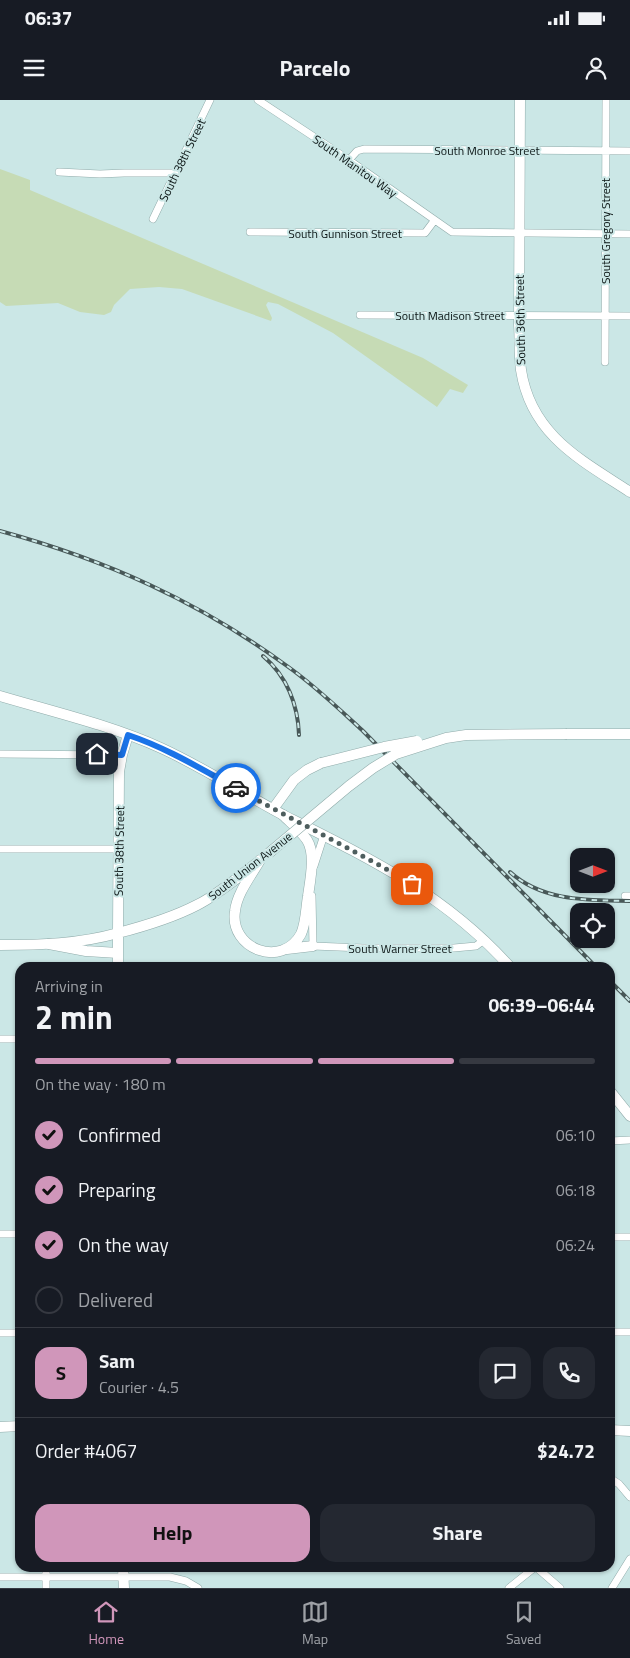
<!DOCTYPE html>
<meta charset="utf-8">
<style>
body{margin:0;font-family:"Titillium Web",sans-serif;background:#242831;color:#f1f3f6;height:100vh;display:flex;flex-direction:column;font-size:19px;white-space:nowrap}
*{box-sizing:border-box;margin:0}
p{font-size:16px;color:#9ea1a6}
.icon{flex:none;width:28px;height:28px;fill:none;stroke:currentColor;stroke-width:2;stroke-linecap:round;stroke-linejoin:round}
.map{position:relative;flex:1;overflow:hidden}
.details{position:absolute;left:15px;top:862px;width:600px;height:610px;display:flex;flex-direction:column;background:#171b24;border-radius:15px;box-shadow:0 1px 4px #0004}
.details>*{flex:none}
.needle{width:32px;rotate:90deg}
.fabs{position:absolute;left:570px;top:748px;display:grid;gap:10px}
.fabs a{display:grid;place-items:center;width:45px;height:45px;border-radius:10px;background:#171b24;box-shadow:0 1px 4px #0004;font-size:25px}
.pin{position:absolute;display:grid;place-items:center;width:42px;height:42px;color:#fff;margin:-21px;border-radius:10px;box-shadow:0 2px 8px #0006}
.courier{position:absolute;display:grid;place-items:center;width:50px;height:50px;margin:-25px;border:4px solid #1a73e8;border-radius:50%;background:#fff;color:#222;box-shadow:0 1px 6px #0007}
.headline em{font-style:normal;font-weight:700}
.headline div{display:flex;flex-direction:column-reverse}
.headline{display:flex;align-items:center;justify-content:space-between;height:85px;padding:0 20px}
h1{font-size:32px;font-weight:700;line-height:38px}
.bar{display:grid;grid-template-columns:repeat(4,1fr);gap:8px 5px;align-content:center;height:60px;padding:0 20px}
.bar i{height:6px;border-radius:4px;background:#363941}
.bar .selected{background:#d096ba}
.bar p{grid-column:span 4}
.line{display:flex;align-items:center;gap:12px;padding:0 20px;border-top:1px solid #363941}
.line div{flex:1}
.round{display:grid;place-items:center;flex:none;width:52px;height:52px;border-radius:15px;background:#242831}
ol{padding:0 20px;list-style:none}
li{display:flex;align-items:center;gap:15px;height:55px}
li p{margin-inline-start:auto}
li .icon{padding:5px;border-radius:50%;background:#d096ba;color:#111;stroke-width:4}
li:last-child{color:#9ea1a6}
li i{width:28px;height:28px;border:2px solid #363941;border-radius:50%}
.button{display:flex;gap:10px;margin-top:auto;padding:10px 20px}
.button a{flex:1;height:58px;border-radius:15px;background:#d096ba;color:#111;font-size:20px;font-weight:700;line-height:58px;text-align:center}
.button a+a{background:#242831;color:#f1f3f6}
.status{display:flex;justify-content:space-between;align-items:center;height:35px;padding:0 25px;background:#171b24;direction:ltr}
.status svg{height:14px;fill:currentColor}
header{display:flex;justify-content:space-between;align-items:center;height:65px;padding:0 20px;background:#171b24;font-size:22px;font-weight:700}
.menu{display:flex;justify-content:space-around;align-items:center;height:70px;border-top:1px solid #363941;background:#171b24;font-size:14px;color:#9ea1a6}
.menu a{display:grid;justify-items:center;gap:2px}
.menu .selected{color:#d096ba}
.map>svg:first-child{display:block}
</style>
<div class="status"><b>06:37</b><svg viewBox="0 0 49 12"><path d="M0 12V9h3v3zM5 12V6h3v6zM10 12V3h3v9zM15 12V0h3v12zM26 1h20v11H26zM47 4h2v5h-2z"/></svg></div>
<header><svg class="icon" aria-label="menu" viewBox="0 0 24 24"><path d="M4 6h16M4 12h16M4 18h16"/></svg>Parcelo<svg class="icon" aria-label="person" viewBox="0 0 24 24"><circle cx="12" cy="8" r="4"/><path d="M4 21q1-7 8-7t8 7"/></svg></header>
<div class="map">
<svg width="630" height="1488" viewBox="0 0 630 1488">
<rect width="100%" height="100%" fill="#cbe7e6"/>
<path fill="#c6dbb5" d="M0,69L30,80V90L423,258L468,285L463,293L450,289L437,307L333,233L278,204L268,202L266,205L272,218L271,221L182,189L159,187L130,189L114,205L111,212L104,215L80,212L58,203L6,206L0,202Z"/>
<g fill="none" stroke-linecap="round" stroke-linejoin="round">
<defs>
<path id="street" d="M258,0L349,60L452,132L630,134
M349,60L357,51L364,49L630,51
M59,72L100,74L124,73H175
M153,119L210,0
M250,132L425,133L434,121
M360,215L630,216
M605,262L606,0
M0,654L122,655
M0,749H119
M314,766L324,735
M312,796L313,846L363,848H454L476,846L484,840
M625,796H630
M0,939H20
M610,1041L630,1040
M0,1134H20
M610,1137H630
M610,1232H630
M0,1233H20
M610,1378L619,1384L630,1397
M46,1468V1488
M537,1468L560,1488
M0,1477H170L186,1481L198,1488
M509,1488L534,1468
M612,1488L630,1459"/>
<path id="secondary" d="M520,0L519,224C520,239 519,255 521,270C531,335 581,360 630,392
M0,596C54,612 110,625 161,648C205,668 245,695 287,717C371,759 447,796 511,868
M0,845C40,845 79,844 118,833L119,672L122,655L128,635
M610,991L630,1016
M0,1327L20,1326
M610,1330L630,1331"/>
<path id="primary" d="M567,634H630
M273,709L294,680L307,670L321,663
M260,760C251,776 237,793 235,811C229,849 282,869 301,834C306,823 306,808 308,796C310,781 316,754 307,740C301,731 291,723 283,715
M49,844L86,851L118,853
M287,849L313,846
M118,868V833C145,826 172,818 197,805C219,794 238,777 257,763
M123,1468L124,1488"/>
</defs>
<use href="#street" stroke="#90abaa" stroke-width="8"/>
<use href="#secondary" stroke="#90abaa" stroke-width="11"/>
<use href="#primary" stroke="#90abaa" stroke-width="11"/>
<use href="#street" stroke="#fff" stroke-width="7"/>
<use href="#secondary" stroke="#fff" stroke-width="10"/>
<use href="#primary" stroke="#fff" stroke-width="10"/>
<defs>
<path id="rail" d="M0,431C106,460 198,501 287,566C314,585 338,608 362,630L597,868
M263,556C287,576 298,605 299,635
M510,772C543,802 589,800 630,801
M610,881L630,901"/>
</defs>
<use href="#rail" stroke="#485858" stroke-width="4"/>
<use href="#rail" stroke="#cbe7e6" stroke-width="2" stroke-dasharray="5.5" stroke-linecap="butt"/>
<defs>
<path id="primary-bridge" d="M321,663L384,647L417,641
M269,753L349,686L373,668L396,654L446,638L466,635L567,634"/>
</defs>
<use href="#primary-bridge" stroke="#90abaa" stroke-width="11" stroke-linecap="butt"/>
<use href="#primary-bridge" stroke="#fff" stroke-width="10"/>
</g>
<g fill="none" stroke-linecap="round" stroke-linejoin="round">
<path stroke="#4e5e5e" stroke-width="5" stroke-dasharray="0 9" d="M236,688C294,721 355,750 412,784"/>
<path stroke="#1a73e8" stroke-width="6" d="M97,654L122,655L128,635C167,648 201,669 236,688"/>
</g>
<g text-anchor="middle" dominant-baseline="central" stroke-width="4" stroke-linejoin="round" paint-order="stroke">
<g font-size="12" fill="#0a1414" stroke="#cbe7e6">
<text x="487" y="50">South Monroe Street</text>
<text transform="translate(182 60) rotate(-64)">South 38th Street</text>
<text transform="translate(355 66) rotate(35)">South Manitou Way</text>
<text transform="translate(605 131) rotate(-90)">South Gregory Street</text>
<text x="345" y="133">South Gunnison Street</text>
<text x="450" y="215">South Madison Street</text>
<text transform="translate(520 220) rotate(-91)">South 36th Street</text>
<text transform="translate(119 751) rotate(-89)">South 38th Street</text>
<text transform="translate(250 766) rotate(-38)">South Union Avenue</text>
<text x="400" y="848">South Warner Street</text>
</g>
</g>
</svg>
<div class="fabs">
<a><svg class="needle" viewBox="-14 -14 28 28"><path d="M0-13l5 13h-10z" fill="#e53935"/><path d="M0 13l5-13h-10z" fill="#9ea1a6"/></svg></a>
<a><svg class="icon" aria-label="locate" viewBox="0 0 24 24"><circle cx="12" cy="12" r="6"/><path d="M12 2v4M12 18v4M2 12h4M18 12h4"/></svg></a>
</div>
<div class="pin" style="left:412px;top:784px;background:#ea580c"><svg class="icon" aria-label="bag" viewBox="0 0 24 24"><path d="M5 8h14l-1 12H6zM9 8a3 3 0 0 1 6 0"/></svg></div>
<div class="pin" style="left:97px;top:654px;background:#1f2937"><svg class="icon" aria-label="home" viewBox="0 0 24 24"><path d="M3 11l9-7 9 7M6 9v11h12V9"/></svg></div>
<div class="courier" style="left:236px;top:688px"><svg class="icon" aria-label="car" viewBox="0 0 24 24"><path d="M5 17H2v-5l4-1 3-4h7l3 4 3 1v5h-3M9 17h6M6 11h13"/><circle cx="7" cy="17" r="2"/><circle cx="17" cy="17" r="2"/></svg></div>
<section class="details">
<div class="headline"><div><h1>2 min</h1><p>Arriving in</p></div><em>06:39–06:44</em></div>
<div class="bar"><i class="selected"></i><i class="selected"></i><i class="selected"></i><i></i><p>On the way · 180 m</p></div>
<ol>
<li><svg class="icon" aria-label="check" viewBox="0 0 24 24"><path d="M5 12l5 5 9-10"/></svg>Confirmed<p>06:10</p></li>
<li><svg class="icon" aria-label="check" viewBox="0 0 24 24"><path d="M5 12l5 5 9-10"/></svg>Preparing<p>06:18</p></li>
<li><svg class="icon" aria-label="check" viewBox="0 0 24 24"><path d="M5 12l5 5 9-10"/></svg>On the way<p>06:24</p></li>
<li><i></i>Delivered</li>
</ol>
<div class="line" style="height:90px"><b class="round" style="background:#d096ba;color:#111">S</b><div><b>Sam</b><p>Courier · 4.5</p></div><a class="round"><svg class="icon" aria-label="chat" viewBox="0 0 24 24"><path d="M4 5h16v11H9l-5 4z"/></svg></a><a class="round"><svg class="icon" aria-label="phone" viewBox="0 0 24 24"><path d="M5 4h4l2 5-3 2q2 4 5 5l2-3 5 2v4C11 20 4 13 5 4z"/></svg></a></div>
<div class="line" style="height:65px"><div>Order #4067</div><b>$24.72</b></div>
<div class="button"><a>Help</a><a>Share</a></div>
</section>
</div>
<nav class="menu">
<a class="selected"><svg class="icon" aria-label="home" viewBox="0 0 24 24"><path d="M3 11l9-7 9 7M6 9v11h12V9"/></svg>Home</a>
<a><svg class="icon" aria-label="map" viewBox="0 0 24 24"><path d="M3 6l6-2 6 2 6-2v14l-6 2-6-2-6 2zM9 4v14M15 6v14"/></svg>Map</a>
<a><svg class="icon" aria-label="saved" viewBox="0 0 24 24"><path d="M7 4h10v16l-5-4-5 4z"/></svg>Saved</a>
</nav>
